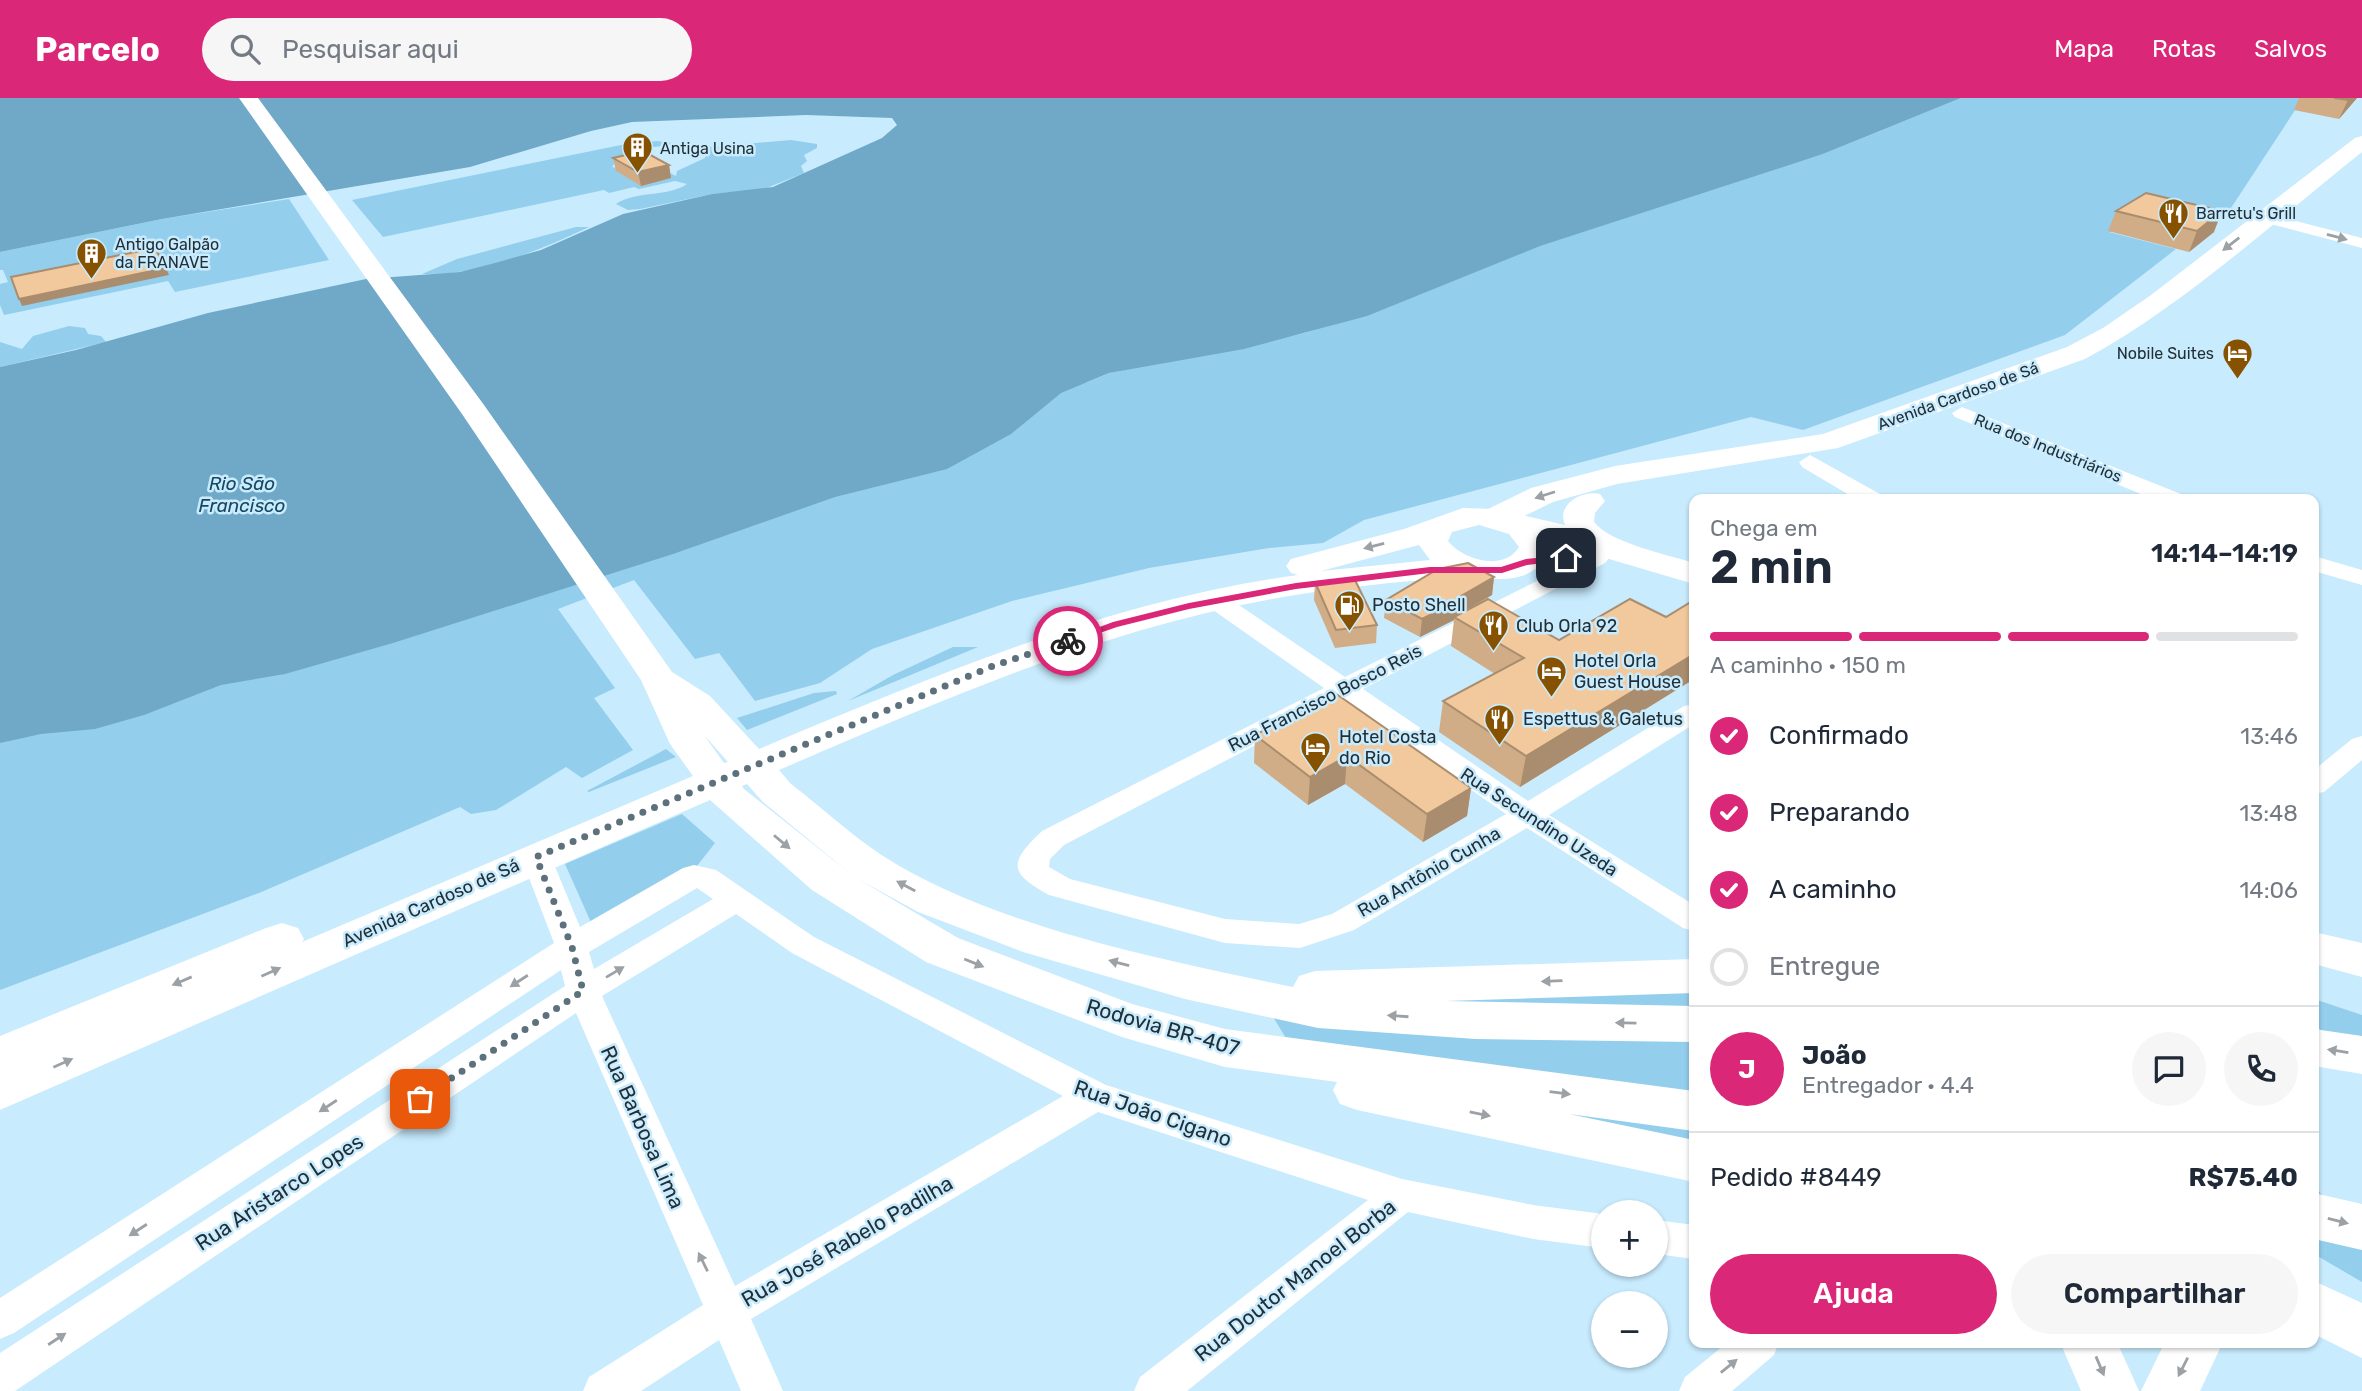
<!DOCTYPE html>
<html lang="pt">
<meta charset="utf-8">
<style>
body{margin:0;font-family:Rubik,sans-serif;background:#f6f6f7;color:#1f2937;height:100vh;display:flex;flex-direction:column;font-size:26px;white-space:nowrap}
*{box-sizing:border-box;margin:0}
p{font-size:23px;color:#747a83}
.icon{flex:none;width:38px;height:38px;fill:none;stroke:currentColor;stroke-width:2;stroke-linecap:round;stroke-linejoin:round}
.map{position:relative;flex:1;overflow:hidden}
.details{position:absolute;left:1689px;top:396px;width:630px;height:854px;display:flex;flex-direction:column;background:#fff;border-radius:14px;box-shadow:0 2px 5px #0004}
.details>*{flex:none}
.tools{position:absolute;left:1591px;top:1102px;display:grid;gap:14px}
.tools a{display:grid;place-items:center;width:77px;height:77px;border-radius:50%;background:#fff;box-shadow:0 2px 5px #0004;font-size:35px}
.pin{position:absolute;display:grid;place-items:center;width:60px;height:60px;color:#fff;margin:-30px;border-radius:14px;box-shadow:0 4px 10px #0006}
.courier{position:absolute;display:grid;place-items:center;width:70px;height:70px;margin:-35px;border:5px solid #db2777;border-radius:50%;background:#fff;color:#222;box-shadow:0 2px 9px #0007}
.head em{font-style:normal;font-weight:600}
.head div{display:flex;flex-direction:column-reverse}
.head{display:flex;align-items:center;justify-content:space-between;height:119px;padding:0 21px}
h1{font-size:46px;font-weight:600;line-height:52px}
.bar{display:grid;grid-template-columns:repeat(4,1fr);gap:10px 7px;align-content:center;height:84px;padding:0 21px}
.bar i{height:9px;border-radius:5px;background:#e0e1e3}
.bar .active{background:#db2777}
.bar p{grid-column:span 4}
.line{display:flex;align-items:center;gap:18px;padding:0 21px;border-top:2px solid #e0e1e3}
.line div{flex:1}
.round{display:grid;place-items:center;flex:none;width:74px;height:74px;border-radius:37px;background:#f6f6f7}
ol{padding:0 21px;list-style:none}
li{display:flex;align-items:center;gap:21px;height:77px}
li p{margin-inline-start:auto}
li .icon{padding:7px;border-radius:50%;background:#db2777;color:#fff;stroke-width:4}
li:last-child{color:#747a83}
li i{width:38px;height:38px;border:4px solid #e0e1e3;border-radius:50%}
.primary-button{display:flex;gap:14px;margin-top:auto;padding:14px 21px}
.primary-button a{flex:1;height:80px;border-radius:42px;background:#db2777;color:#fff;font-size:28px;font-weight:600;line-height:80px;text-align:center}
.primary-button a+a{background:#f6f6f7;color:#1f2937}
header{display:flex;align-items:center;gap:42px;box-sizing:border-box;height:98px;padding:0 35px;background:#db2777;color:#fff}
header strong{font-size:33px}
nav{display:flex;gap:38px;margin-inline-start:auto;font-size:24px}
.search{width:490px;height:63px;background:#f6f6f7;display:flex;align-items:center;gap:18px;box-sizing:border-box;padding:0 24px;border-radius:38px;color:#747a83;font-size:26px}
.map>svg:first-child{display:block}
</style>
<header>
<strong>Parcelo</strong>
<div class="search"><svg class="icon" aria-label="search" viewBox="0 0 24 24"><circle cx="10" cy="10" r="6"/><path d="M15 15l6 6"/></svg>Pesquisar aqui</div>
<nav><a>Mapa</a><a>Rotas</a><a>Salvos</a></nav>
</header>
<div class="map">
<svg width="2362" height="1293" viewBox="0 0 2362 1293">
<rect width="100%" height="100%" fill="#c8ebfe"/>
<path fill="#94ceed" d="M1961,0H2303L2231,110L2206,132L2109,134L2176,151L2065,237L1803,332L1751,319L1364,422L1323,445L1269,450L1149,470L1012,503L872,551L820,585L755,603L719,555L695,561L634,482L558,511L615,590L594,600L633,652L582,680L566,669L496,712L471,716L460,709L259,795L0,892V566L1088,284L1109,275C1212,254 1317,242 1413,196L1416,184L1823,56Z
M791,42L817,46V50L804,57L807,63L801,68L804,75L764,91L712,96L640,111L628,112L616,106C637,92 666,100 687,86L675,83L639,91L634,89L609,95L604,92L383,139L352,102L621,47L657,43L680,46C659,50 627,46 612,69L622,71L651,66L676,78L677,73L705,60V54L697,50Z
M289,101L329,162L175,194L168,183L4,217L0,207V186L8,184L3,172H0V154L162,121Z
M576,129H589C537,153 482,178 422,176L457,161Z
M69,228L85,230L88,236L101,238L106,244L0,269V244L22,251L33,238Z
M953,549H978L848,603L893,577Z
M836,593L837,596L747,632L737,620L814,595Z
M666,651L676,659L589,694L587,693Z
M682,716L715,745L693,773L593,829L565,766Z
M1694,886V1050L1304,970L1258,894Z
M2314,901L2362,917V968L2339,943L2314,928Z
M2314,1086L2334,1114L2362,1134V1184L2314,1156Z"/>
<path fill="#6fa9c7" d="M0,0H1961L1823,56L1540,148L1367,218L1244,251L1109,275L1061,295L1011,336L947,371L835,399L673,456L393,545L285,576L221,587L144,617L95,631L41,636L0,645V269L76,252L208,215L366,181L460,174L495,165L541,152L623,116L712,96L773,89L882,40L897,27L892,20L806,17L632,24L591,33L470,69L162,121L0,154Z"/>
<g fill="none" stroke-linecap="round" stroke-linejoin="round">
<path fill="#fff" fill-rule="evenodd" d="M2265,115L2362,140V150L2259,123V117Z
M1962,309L2181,396L2184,401H2153L1955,319L1952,315Z
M1810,357L1880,396L1883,401H1856L1802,369L1799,364Z
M1597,453L1605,455L1609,460L1605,465L1363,591L1528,703L1684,608L1694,606V626L1549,717L1694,807V833L1683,830L1527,730L1354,832L1300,850L1225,845L1049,797C1009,775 1008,765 1042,733L1324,590L1206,507L1203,502L1206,497H1224L1345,579ZM1342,602L1506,716L1332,816L1299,826L1225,821L1070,781L1049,769L1050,761L1064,747Z
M2314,458L2362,472V487L2314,473Z
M2362,638V662L2324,694L2314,696V672L2352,641Z
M536,749L547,752L551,759L580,829L683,770L694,767L716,772L814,839L1106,987L1402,1081L1533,1107L1603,1116V1150L1533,1141L1408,1114L1187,1293H1134L1140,1279L1368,1102L1098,1014L751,1221L783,1293H741L719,1242L641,1293H583L589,1279L703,1207L576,915L15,1293H0V1255L565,888L561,872L14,1235L0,1241V1200L554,845L521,759L525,752ZM697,790L713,801L594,871L589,854ZM736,816L792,855L1063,998L735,1188L602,898Z
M1656,1122L1694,1127V1161L1656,1156Z
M1728,1244H1779L1774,1257L1732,1293H1679L1685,1279Z"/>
<path fill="#fff" fill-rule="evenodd" d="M2362,38V54C2275,123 2183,208 2085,261L1838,350L1617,386L1553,404L1506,427L1495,429L1484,427L1479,420L1484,413L1531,390L1615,368L1823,336L2067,249L2103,230L2151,197L2355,40Z"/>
<path fill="#fff" fill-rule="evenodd" d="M2165,1244H2223L2200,1293H2141Z"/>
<path fill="#fff" fill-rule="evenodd" d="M239,0H258L484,307L672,574L710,598L759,651C934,578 1108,503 1298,477L1291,475L1286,468L1291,461L1404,431L1463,410L1496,411L1565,427C1556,406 1582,392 1600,396L1605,403L1595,415L1594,424C1610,445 1669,457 1694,465V486L1548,443L1551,449C1545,460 1539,471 1527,476C1507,484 1490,480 1470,480C1426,480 1381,486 1337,491C1136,516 963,593 779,672L791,686C821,709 851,737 883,758C995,829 1163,862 1293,889L1299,878L1315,873L1694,861V895L1446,903L1694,908V944L1476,941L1318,930L1185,901L1023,854L918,814L858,781L958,840L1132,906L1225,931L1694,993V1033L1569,1016L1694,1042V1084L1357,1012L1340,1006L1333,992L1337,984L1225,969L1122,939L926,864L812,792L710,702L0,1012V938L266,830L282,825L298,830L304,841L302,844L693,678L670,646L641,582L462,316ZM1479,427L1509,436L1519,449C1504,474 1463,462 1448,443L1452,434ZM1419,447L1430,462L1321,473ZM704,637L728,664L724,665ZM747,686L763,704L852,777L744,691L742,688Z
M2314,834L2362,845V879L2314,866Z
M2314,931L2362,938V976L2314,968Z
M2314,1095L2362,1106V1152L2314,1141Z
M2314,1183L2362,1205V1260L2314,1236Z
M2060,1244H2117L2139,1293H2081Z"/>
</g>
<path fill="#d0ad87" d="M2299,0H2357L2339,21L2294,12Z
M613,60L669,67L671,80L641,88L616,73Z
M2116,113L2214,134L2189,154L2108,133Z
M1494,479L1492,497L1462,514L1559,542L1666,519L1694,502V581L1520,689L1439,634L1443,603L1495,576L1451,548L1454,522L1420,539L1384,520L1386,502Z
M1315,484L1377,527L1376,545L1335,550L1314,502Z
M1335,595L1471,690L1467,718L1423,744L1345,686L1308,707L1254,665L1255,637Z"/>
<path fill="#a98d6e" d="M2349,0H2357L2339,21L2348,2Z
M669,67L671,80L641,88L638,74Z
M2222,113L2214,134L2189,154L2197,133Z
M166,170L169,177L22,208L19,201Z
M1494,479L1492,497L1454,519V522L1420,539L1422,521Z
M1694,556V581L1520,689L1526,658Z
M1347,658L1345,686L1308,707L1310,679Z
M1471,690L1467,718L1423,744L1427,716Z"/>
<path fill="#f2c99d" stroke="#a98d6e" stroke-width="2" d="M2334,0H2349L2348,2Z
M643,53L669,67L638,74L613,60Z
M2146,95L2222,113L2197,133L2116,113Z
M155,150L166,170L19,201L11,179Z
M1468,465L1494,479L1461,498L1464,500L1422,521L1386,502L1438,471Z
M1354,480L1377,527L1336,532L1315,484Z
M1488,501L1559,542L1630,501L1666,519L1694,502V556L1526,658L1443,603L1524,560L1454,519Z
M1335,595L1471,690L1427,716L1347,658L1310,679L1255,637Z"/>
<defs><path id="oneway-solid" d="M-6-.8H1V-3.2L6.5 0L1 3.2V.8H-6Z" transform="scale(1.75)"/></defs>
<g fill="#9ca1a5">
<use href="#oneway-solid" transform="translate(2337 139) rotate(15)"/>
<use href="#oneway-solid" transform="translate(2231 146) rotate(142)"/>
<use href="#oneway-solid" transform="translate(1545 397) rotate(162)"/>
<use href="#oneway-solid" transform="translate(1374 448) rotate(166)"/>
<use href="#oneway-solid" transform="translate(782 744) rotate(40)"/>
<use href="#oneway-solid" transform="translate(906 788) rotate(-152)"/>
<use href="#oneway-solid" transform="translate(974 865) rotate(22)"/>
<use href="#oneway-solid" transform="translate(1119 865) rotate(-165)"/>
<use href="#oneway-solid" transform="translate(271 874) rotate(-24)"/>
<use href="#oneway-solid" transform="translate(615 874) rotate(-31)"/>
<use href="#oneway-solid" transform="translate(182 883) rotate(157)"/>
<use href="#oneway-solid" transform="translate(519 883) rotate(147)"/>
<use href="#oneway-solid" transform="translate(1552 883) rotate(178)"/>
<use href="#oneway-solid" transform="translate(1398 918) rotate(-176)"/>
<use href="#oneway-solid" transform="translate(1626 925) rotate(-179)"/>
<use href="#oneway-solid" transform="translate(2338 953) rotate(-171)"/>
<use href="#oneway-solid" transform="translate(63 965) rotate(-24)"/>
<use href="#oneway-solid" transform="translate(1560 995) rotate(7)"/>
<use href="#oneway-solid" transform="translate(328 1008) rotate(147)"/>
<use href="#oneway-solid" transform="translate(1480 1016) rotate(11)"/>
<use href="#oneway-solid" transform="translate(2338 1123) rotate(14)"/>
<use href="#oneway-solid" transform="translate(138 1132) rotate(147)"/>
<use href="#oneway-solid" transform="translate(703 1164) rotate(-116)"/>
<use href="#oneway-solid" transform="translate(57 1241) rotate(-33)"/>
<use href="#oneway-solid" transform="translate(1729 1268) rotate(-39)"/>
<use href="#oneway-solid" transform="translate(2100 1268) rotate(67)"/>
<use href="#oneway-solid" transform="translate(2183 1269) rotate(117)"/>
</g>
<path fill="#db2777" d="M1566,457L1569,462L1527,467L1502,475H1430L1296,491L1189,511L1117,529L1068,546L1062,543L1113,524L1189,505L1296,485L1430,469H1501L1526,461Z"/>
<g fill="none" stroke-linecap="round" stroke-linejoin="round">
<path stroke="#5c717c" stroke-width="7" stroke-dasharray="0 12.6" d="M420,1001L583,893L572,849L536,759L993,568L1068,543"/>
</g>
<defs>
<symbol id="building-pin" viewBox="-11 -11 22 30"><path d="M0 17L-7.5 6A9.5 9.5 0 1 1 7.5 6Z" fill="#875200" stroke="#c8ebfe"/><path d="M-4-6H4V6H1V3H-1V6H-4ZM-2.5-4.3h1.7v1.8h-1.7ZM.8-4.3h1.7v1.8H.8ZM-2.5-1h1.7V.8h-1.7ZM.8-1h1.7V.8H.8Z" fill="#fff"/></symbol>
<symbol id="restaurant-pin" viewBox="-11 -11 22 30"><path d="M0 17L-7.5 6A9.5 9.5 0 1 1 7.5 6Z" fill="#875200" stroke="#c8ebfe"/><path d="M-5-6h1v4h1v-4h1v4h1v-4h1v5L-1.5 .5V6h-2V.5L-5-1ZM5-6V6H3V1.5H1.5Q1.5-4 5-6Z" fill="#fff"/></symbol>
<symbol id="hotel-pin" viewBox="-11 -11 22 30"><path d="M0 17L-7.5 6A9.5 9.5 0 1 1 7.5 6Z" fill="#875200" stroke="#c8ebfe"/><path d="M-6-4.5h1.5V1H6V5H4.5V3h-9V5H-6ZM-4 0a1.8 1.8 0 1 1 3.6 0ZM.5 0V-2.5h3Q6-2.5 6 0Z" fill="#fff"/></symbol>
<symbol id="fuel-pin" viewBox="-11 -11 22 30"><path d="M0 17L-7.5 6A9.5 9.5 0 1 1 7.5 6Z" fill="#875200" stroke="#c8ebfe"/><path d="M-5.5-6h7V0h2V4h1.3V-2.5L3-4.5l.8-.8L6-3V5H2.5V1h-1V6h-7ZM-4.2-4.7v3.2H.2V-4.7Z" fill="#fff"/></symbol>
</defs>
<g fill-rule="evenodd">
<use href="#building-pin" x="620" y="32" width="35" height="47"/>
<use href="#restaurant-pin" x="2156" y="98" width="35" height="47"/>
<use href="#building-pin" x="74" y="138" width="35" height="47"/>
<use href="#hotel-pin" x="2220" y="238" width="35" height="47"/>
<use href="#fuel-pin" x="1332" y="490" width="35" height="47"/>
<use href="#restaurant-pin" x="1476" y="510" width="35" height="47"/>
<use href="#hotel-pin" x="1534" y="556" width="35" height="47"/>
<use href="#restaurant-pin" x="1482" y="604" width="35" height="47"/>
<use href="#hotel-pin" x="1298" y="632" width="35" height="47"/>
</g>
<g text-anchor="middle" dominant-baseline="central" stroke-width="5" stroke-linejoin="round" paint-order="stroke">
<g font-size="16" fill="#222f36" stroke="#c8ebfe" text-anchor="start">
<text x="660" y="50">Antiga Usina</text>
<text x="2196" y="115">Barretu's Grill</text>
<text x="115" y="146">Antigo Galpão<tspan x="115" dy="18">da FRANAVE</tspan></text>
<text x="2214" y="255" text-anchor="end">Nobile Suites</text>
</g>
<g font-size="16" fill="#222f36" stroke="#c8ebfe">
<text transform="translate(1958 298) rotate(-20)">Avenida Cardoso de Sá</text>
<text transform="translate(2048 350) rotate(22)">Rua dos Industriários</text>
</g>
<g font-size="18" fill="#222f36" stroke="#c8ebfe" text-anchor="start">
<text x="1372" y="507">Posto Shell</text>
<text x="1516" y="528">Club Orla 92</text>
<text x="1574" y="563">Hotel Orla<tspan x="1574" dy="21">Guest House</tspan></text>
<text x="1523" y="621">Espettus &amp; Galetus</text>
<text x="1339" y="639">Hotel Costa<tspan x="1339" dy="21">do Rio</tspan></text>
</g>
<g font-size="18" fill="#222f36" stroke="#c8ebfe">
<text transform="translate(1325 600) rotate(-27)">Rua Francisco Bosco Reis</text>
<text transform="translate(1539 724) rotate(33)">Rua Secundino Uzeda</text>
<text transform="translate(1429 774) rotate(-30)">Rua Antônio Cunha</text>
<text transform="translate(431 805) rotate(-24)">Avenida Cardoso de Sá</text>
</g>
<g font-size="19" font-style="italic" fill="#18485e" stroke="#c8ebfe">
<text x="242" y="385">Rio São<tspan x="242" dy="22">Francisco</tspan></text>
</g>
<g font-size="21" fill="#222f36" stroke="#c8ebfe">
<text transform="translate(1163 929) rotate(16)">Rodovia BR-407</text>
<text transform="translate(1153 1015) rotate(19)">Rua João Cigano</text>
<text transform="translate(643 1029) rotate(66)">Rua Barbosa Lima</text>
<text transform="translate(279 1094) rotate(-33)">Rua Aristarco Lopes</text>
<text transform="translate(847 1143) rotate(-30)">Rua José Rabelo Padilha</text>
<text transform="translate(1295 1182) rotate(-38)">Rua Doutor Manoel Borba</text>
</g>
</g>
</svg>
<div class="tools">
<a>+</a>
<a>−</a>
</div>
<div class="pin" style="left:420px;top:1001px;background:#ea580c"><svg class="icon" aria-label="bag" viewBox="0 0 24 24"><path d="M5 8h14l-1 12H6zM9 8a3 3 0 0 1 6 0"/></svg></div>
<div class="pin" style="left:1566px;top:460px;background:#1f2937"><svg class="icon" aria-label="home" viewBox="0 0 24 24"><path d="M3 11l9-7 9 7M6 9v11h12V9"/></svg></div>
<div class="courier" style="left:1068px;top:543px"><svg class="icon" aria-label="bike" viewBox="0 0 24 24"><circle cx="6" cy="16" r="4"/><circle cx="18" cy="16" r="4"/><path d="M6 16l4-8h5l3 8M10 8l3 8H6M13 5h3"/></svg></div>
<section class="details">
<div class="head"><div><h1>2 min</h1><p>Chega em</p></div><em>14:14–14:19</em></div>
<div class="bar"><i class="active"></i><i class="active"></i><i class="active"></i><i></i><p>A caminho · 150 m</p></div>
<ol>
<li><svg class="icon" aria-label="check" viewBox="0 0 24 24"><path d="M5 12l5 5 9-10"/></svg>Confirmado<p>13:46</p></li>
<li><svg class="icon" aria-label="check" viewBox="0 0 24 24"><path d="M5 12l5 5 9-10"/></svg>Preparando<p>13:48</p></li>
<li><svg class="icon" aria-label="check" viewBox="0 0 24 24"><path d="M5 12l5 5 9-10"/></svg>A caminho<p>14:06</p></li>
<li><i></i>Entregue</li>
</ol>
<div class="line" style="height:126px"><b class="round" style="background:#db2777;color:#fff">J</b><div><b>João</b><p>Entregador · 4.4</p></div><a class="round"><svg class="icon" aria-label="chat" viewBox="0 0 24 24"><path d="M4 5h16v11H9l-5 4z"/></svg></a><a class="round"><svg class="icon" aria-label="phone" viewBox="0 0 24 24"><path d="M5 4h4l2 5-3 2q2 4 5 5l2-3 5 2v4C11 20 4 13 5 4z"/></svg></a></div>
<div class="line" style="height:91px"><div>Pedido #8449</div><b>R$75.40</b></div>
<div class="primary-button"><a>Ajuda</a><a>Compartilhar</a></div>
</section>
</div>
